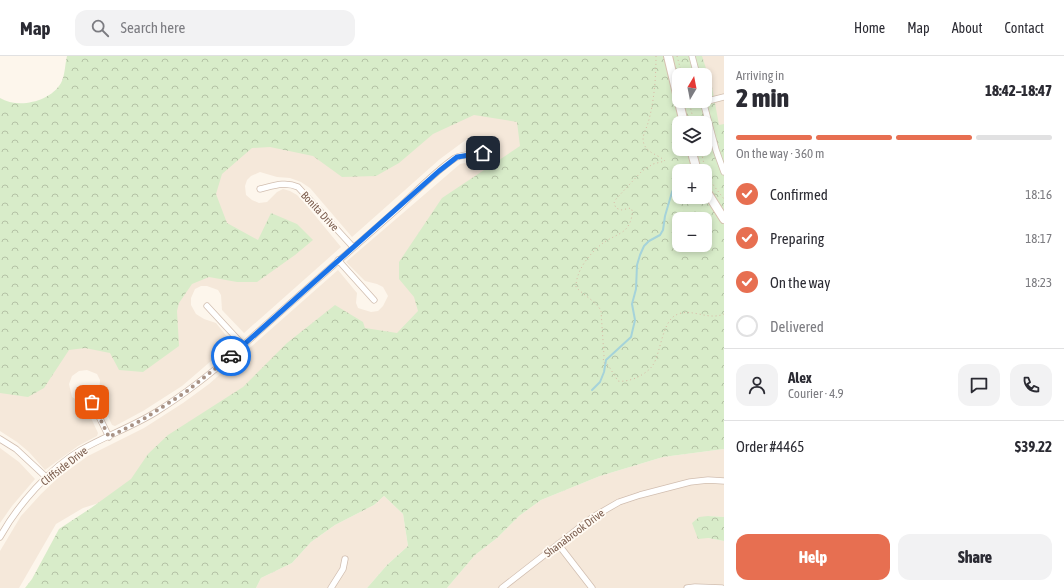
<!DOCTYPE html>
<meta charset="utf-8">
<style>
body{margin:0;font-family:"Asap Condensed",sans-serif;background:#f2f2f3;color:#2b2b33;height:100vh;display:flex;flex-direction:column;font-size:15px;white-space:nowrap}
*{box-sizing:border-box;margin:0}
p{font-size:13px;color:#7c7c81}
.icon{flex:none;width:22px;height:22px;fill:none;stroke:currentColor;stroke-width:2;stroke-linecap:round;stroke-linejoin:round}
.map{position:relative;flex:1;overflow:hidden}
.panel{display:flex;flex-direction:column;background:#fff;width:340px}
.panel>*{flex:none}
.needle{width:26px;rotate:10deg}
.tools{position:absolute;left:672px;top:12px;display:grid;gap:8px}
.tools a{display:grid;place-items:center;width:40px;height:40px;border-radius:8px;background:#fff;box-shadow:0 2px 6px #0003;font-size:20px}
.pin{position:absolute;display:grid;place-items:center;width:34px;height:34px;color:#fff;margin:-17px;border-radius:8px;box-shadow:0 2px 6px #0006}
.courier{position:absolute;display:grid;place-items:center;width:40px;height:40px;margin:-20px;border:3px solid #1a73e8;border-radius:50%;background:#fff;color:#222;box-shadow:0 1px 5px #0007}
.overview em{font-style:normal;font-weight:800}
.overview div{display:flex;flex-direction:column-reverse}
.overview{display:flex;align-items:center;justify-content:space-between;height:68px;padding:0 12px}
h1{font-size:26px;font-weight:800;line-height:30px}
.bar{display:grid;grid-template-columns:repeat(4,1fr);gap:6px 4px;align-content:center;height:48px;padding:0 12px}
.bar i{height:5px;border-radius:3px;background:#e1e1e2}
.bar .on{background:#e76f51}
.bar p{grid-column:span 4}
.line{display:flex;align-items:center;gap:10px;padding:0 12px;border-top:1px solid #e1e1e2}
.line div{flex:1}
.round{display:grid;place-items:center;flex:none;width:42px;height:42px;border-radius:12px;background:#f2f2f3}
ol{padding:0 12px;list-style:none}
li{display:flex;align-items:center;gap:12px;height:44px}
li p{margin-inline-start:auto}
li .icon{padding:4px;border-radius:50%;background:#e76f51;color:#fff;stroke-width:4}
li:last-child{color:#7c7c81}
li i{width:22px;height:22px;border:2px solid #e1e1e2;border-radius:50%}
.action{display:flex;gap:8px;margin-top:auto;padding:8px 12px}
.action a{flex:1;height:46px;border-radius:12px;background:#e76f51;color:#fff;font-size:16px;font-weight:800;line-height:46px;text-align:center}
.action a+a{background:#f2f2f3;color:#2b2b33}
header{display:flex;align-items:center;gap:24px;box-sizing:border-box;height:56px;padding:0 20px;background:#fff;border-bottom:1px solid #e1e1e2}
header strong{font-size:19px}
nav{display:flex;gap:22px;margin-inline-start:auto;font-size:14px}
.search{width:280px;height:36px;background:#f2f2f3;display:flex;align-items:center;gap:10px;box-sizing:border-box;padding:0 14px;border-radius:12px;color:#7c7c81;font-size:15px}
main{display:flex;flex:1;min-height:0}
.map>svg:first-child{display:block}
</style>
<header>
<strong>Map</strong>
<div class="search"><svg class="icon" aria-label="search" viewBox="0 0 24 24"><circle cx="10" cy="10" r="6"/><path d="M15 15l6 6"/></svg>Search here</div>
<nav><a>Home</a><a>Map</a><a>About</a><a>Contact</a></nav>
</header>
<main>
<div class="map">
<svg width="724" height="532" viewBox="0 0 724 532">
<defs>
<pattern id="forest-crowns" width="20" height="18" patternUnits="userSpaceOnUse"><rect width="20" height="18" fill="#d8ecc9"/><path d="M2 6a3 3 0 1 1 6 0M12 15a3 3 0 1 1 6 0" fill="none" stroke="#b4c2a5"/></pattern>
</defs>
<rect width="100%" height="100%" fill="#fdf6ec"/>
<path fill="#f5e8da" d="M692,0H724V116L705,45V19Z
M432,55L541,64L428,260L102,446L83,452L56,468L19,532H0V495L21,460L41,438L59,421L88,400L144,372L183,347L209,328L338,214L357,237L356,247L358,252L371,256L378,255L383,250L388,240L383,231L377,228L365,225L346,206L460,108L465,107L477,112L484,110L490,106L493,99L492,93L486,85L478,82L473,81L467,83L440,103L352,181L310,132L301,126L290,122L277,121L260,116L251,120L247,124L245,130L246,139L252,144L259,147L267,146L277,136L283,133L290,135L297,139L303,145L341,191L244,277L222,254L221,239L218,234L207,230H201L195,233L191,242V249L196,258L204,263L216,267L232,287L182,330L143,355L115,370L112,369L101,345L99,338L100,324L97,318L87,314L79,315L72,320L69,328L72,341L85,349L98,377L97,380L78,390L45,414L29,396L17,386L0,375V329L36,311L258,190L224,169L204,107L259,75Z
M0,392L19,406L35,423L12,450L0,467Z
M724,393V461L708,460L698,482H708L724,485V532H447L475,499L497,482L519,460L541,444L600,420L663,401Z
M384,440L403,458L408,490L387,509L367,532H256L261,522L292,507L311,486L335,469L374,449Z"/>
<path fill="url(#forest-crowns)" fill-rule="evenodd" d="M67,0H702L712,31L719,69L724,68V393L663,401L600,420L541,444L519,460L497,482L475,499L447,532H367L387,509L408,490L403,458L384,440L374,449L335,469L311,486L292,507L261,522L256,532H25L32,523L59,473L91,452L131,423L148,398L168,379L243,331L287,287L335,249L363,266L365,272L397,277L418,255L414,241L399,223V206L442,142L520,90L517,66L474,59L433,78L399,107L376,120L342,121L313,100L270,91L252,92L222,118L216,138L227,167L258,184L271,157L297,168L313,184L295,199L257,226H237L209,221L192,228L179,247L177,255L179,290L143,316L119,314L110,297L85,292L69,294L44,332L28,341L0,337V42C18,53 50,46 61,27C65,20 65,8 67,0ZM679,19H705V45H679ZM679,67H705V93H679ZM679,115H705V141H679ZM679,163H705V189H679Z
M708,460L724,461V485L708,482L698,483L692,467L699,461Z"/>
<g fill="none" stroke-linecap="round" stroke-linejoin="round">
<path stroke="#a5d3da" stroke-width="2" d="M592,334L600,326L604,316L606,304L631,281L635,264L632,248L636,233L637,209L640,199L644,190L649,185L660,179L663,174L665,160L672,136L676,128L679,127"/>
<defs>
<path id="street" d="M692,0L697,19
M703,45L716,94L724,116
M704,46L724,41
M260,133C273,130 285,125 298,131L353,191
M338,204L374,244
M207,250L243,289
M86,334L109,381
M0,383L16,393L46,421
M0,481C17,450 50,412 81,394C105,380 132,371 156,356C185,338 213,316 239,293C290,247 342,202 394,156C414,138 433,117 455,102C462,98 475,98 483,97
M558,488L592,532
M331,532L343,513L345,503
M502,532L593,461L619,446L640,439L690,426L708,424L724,425
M687,532L695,531L722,532"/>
<path id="secondary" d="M668,0L684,67
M691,93L697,115
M705,133L724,163"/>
</defs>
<use href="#street" stroke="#d1beb0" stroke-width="7"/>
<use href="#secondary" stroke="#d6c0b0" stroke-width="10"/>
<path stroke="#d9b8a5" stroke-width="1" stroke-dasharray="1 3" stroke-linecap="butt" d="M656,0C656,22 654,47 648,67C646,74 641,81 644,88C647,97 659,99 665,105L653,108L642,115L616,143L614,147L616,152L621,154L631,152L632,154C633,160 630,169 625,174C619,179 610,182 603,187C590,197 576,214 576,231C583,239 597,246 601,255L604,300L603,306L608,309L618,325C624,326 630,324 636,322C642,319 649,315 653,309C661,296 662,266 676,259C691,251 707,265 724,258
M677,0L682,19
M689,45L694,67
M701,93L705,114
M705,115L714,130L724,143"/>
<use href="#street" stroke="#fff" stroke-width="5.5"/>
<use href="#secondary" stroke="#fff" stroke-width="8"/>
</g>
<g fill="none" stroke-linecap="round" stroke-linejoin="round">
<path stroke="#a89285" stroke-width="4" stroke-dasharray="0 7.2" d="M92,346L109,381L142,364L186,336L231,300"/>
<path stroke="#1a73e8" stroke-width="5" d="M231,300L439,115L457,101L483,97"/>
</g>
<g text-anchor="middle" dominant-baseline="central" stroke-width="3.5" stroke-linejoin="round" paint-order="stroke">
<g font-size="11" fill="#7a5c4d" stroke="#fffaf3">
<text transform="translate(320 155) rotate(47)">Bonita Drive</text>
<text transform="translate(64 410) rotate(-38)">Cliffside Drive</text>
<text transform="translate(574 477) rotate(-37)">Shanabrook Drive</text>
</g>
</g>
</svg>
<div class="tools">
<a><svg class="needle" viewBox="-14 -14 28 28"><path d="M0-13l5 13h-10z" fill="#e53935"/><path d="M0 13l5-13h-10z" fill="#7c7c81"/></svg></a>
<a><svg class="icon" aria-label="layers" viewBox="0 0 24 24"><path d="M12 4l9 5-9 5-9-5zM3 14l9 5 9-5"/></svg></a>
<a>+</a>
<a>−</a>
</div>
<div class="pin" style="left:92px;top:346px;background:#ea580c"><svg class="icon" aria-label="bag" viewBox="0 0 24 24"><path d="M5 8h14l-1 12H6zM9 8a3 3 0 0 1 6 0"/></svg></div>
<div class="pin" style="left:483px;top:97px;background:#1f2937"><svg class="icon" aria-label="home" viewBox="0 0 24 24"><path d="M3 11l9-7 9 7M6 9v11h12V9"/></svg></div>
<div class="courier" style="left:231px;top:300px"><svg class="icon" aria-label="car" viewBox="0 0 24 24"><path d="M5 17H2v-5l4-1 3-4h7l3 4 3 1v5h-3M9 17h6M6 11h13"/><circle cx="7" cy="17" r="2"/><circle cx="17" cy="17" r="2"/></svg></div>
</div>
<section class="panel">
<div class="overview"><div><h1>2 min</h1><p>Arriving in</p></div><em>18:42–18:47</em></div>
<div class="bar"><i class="on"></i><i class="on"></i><i class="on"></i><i></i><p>On the way · 360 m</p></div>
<ol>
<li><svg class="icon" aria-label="check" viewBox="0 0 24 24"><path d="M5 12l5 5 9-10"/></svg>Confirmed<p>18:16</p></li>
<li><svg class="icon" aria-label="check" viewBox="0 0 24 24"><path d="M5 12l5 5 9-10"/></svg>Preparing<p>18:17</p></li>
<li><svg class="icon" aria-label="check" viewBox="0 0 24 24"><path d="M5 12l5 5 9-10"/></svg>On the way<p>18:23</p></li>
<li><i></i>Delivered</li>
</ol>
<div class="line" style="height:72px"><a class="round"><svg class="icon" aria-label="person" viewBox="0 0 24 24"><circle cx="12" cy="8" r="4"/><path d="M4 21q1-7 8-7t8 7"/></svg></a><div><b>Alex</b><p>Courier · 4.9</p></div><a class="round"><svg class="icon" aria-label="chat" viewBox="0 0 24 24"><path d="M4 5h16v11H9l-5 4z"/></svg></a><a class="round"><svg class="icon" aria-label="phone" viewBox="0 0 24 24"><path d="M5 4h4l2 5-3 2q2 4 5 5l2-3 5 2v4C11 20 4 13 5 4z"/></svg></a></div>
<div class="line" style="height:52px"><div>Order #4465</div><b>$39.22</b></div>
<div class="action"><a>Help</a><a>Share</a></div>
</section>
</main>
